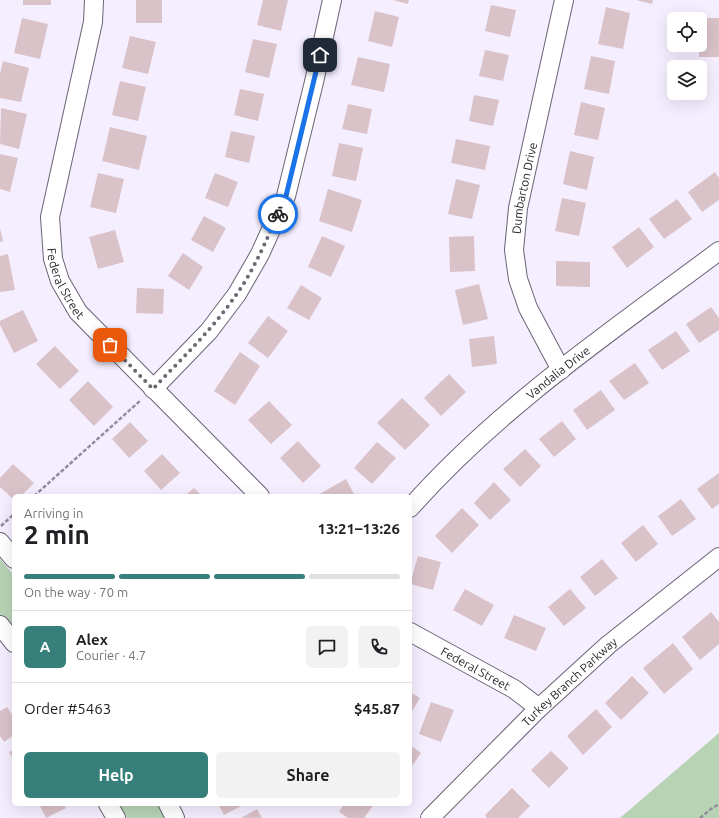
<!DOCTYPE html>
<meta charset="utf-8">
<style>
body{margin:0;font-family:Ubuntu,sans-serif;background:#f2f2f2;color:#202124;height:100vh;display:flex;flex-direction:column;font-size:15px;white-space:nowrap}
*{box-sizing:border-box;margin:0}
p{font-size:13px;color:#757577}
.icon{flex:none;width:22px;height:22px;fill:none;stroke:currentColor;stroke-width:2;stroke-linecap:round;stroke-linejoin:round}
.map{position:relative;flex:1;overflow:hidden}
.drawer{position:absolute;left:12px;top:494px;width:400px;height:312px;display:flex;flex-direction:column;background:#fff;border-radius:6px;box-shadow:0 4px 16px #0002}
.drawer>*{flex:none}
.buttons{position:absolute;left:667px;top:12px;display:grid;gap:8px}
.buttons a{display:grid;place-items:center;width:40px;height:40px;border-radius:6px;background:#fff;box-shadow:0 4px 16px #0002;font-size:20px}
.pin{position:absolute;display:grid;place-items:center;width:34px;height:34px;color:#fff;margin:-17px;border-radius:8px;box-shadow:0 2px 6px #0006}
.courier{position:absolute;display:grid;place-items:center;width:40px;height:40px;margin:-20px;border:3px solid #1a73e8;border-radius:50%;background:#fff;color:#222;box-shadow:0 1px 5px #0007}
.head em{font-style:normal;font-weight:700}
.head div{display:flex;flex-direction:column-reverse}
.head{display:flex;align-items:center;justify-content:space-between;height:68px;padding:0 12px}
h1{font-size:26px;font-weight:700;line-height:30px}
.bar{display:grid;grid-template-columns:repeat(4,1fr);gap:6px 4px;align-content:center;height:48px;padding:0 12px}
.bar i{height:5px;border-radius:3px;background:#e0e0e0}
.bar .current{background:#377f7a}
.bar p{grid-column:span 4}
.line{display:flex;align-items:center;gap:10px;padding:0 12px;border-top:1px solid #e0e0e0}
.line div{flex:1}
.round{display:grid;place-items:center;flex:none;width:42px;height:42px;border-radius:6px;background:#f2f2f2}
.primary-button{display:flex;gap:8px;margin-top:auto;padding:8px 12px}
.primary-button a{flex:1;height:46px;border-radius:6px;background:#377f7a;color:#fff;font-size:16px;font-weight:700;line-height:46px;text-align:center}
.primary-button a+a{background:#f2f2f2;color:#202124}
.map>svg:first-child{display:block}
</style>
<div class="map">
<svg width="719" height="818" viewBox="0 0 719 818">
<rect width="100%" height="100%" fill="#f5eeff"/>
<path fill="#b7d3b4" d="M0,559L14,575V630L0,614Z
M719,733V818H620Z
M119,804H158L165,818H127Z"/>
<path fill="#dac2c9" d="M23,0H51V5H23Z
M136,0H162V23H136Z
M263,0H288L281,31L257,25Z
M393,0H409L408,4Z
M636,0H653L652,4Z
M491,5L516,10L510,37L485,31Z
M606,7L630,13L623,49L598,44Z
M375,11L399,17L392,47L368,41Z
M22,18L48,24L40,59L14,53Z
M700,18H719V57H699Z
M130,36L156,42L148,74L122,68Z
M253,39L277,44L269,78L245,72Z
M485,50L509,55L503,81L479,76Z
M591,56L615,61L609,94L584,89Z
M358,57L390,64L384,92L351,85Z
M3,61L29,68L21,102L0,98V74Z
M120,81L146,87L138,121L112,115Z
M240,89L264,94L258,121L234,115Z
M474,95L499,100L493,126L469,121Z
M581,102L605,108L598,140L574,135Z
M348,104L372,109L367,134L342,129Z
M1,108L27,114L19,149L0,144Z
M110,127L147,136L139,170L102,161Z
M231,131L255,136L249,163L225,157Z
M456,139L490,146L485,170L451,163Z
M339,143L363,148L356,181L332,176Z
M570,151L594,157L587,190L563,184Z
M0,154L18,158L10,192L0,189Z
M715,172L719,178V200L702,212L688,192Z
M98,173L124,179L116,213L90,207Z
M215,173L238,182L228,207L205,198Z
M456,179L480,185L472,219L448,214Z
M328,189L362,200L352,232L319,221Z
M562,198L586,203L579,236L555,231Z
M677,199L692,219L664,239L649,219Z
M204,216L226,228L213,252L191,240Z
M639,227L654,247L627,268L612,247Z
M0,228L3,241L0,242Z
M115,230L124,262L98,269L89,237Z
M322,236L345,246L331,277L308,267Z
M474,236L475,271L450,272L449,237Z
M183,253L203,267L189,290L168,276Z
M8,254L15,290L0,292V256Z
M556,261L590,262V287L556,286Z
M479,284L488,319L463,325L455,290Z
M301,285L322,298L309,320L287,308Z
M137,288L164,289L163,314L136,313Z
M711,307L719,318V330L699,343L686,324Z
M23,310L38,341L14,353L0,325V321Z
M268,316L288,331L268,358L248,343Z
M676,331L690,351L662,370L648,350Z
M494,336L497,364L472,367L469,339Z
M55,346L79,371L60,389L36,364Z
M240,352L260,366L235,405L214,391Z
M635,363L649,383L624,400L609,381Z
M449,374L466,392L441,416L424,398Z
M88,381L113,407L94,426L69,400Z
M601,390L615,410L587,430L573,410Z
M402,398L430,425L405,450L377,423Z
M269,401L292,425L271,444L248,420Z
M562,421L576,439L554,457L539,439Z
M130,422L148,441L129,458L112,439Z
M298,441L321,466L303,483L280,458Z
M377,442L396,458L372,484L354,468Z
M525,449L541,466L520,487L503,469Z
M162,454L180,473L161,490L144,471Z
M13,464L34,483L21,496H14V500L0,487V478Z
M719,473V504L712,509L697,489Z
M346,479L355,496H316Z
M494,482L511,500L490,520L474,503Z
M194,488L202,496H185Z
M681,499L696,519L672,536L658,516Z
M462,508L479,525L452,553L435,536Z
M643,525L658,544L636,562L621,543Z
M418,556L441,562L433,590L410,584Z
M602,559L618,578L595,596L580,577Z
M465,589L494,605L482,626L453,610Z
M570,589L586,608L564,626L548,607Z
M711,612L719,622V644L700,660L682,637Z
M514,615L546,628L536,651L504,638Z
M673,643L693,669L664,694L643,668Z
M632,676L649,693L621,720L605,703Z
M410,692L420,698L410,715Z
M431,702L454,710L441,742L419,734Z
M7,707L14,718V735L4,742L0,736V711Z
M596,709L612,727L583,755L567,736Z
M410,745L421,753L410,769Z
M14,750V761L9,752Z
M551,751L569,768L549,788L531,770Z
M512,788L530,806L518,818H487L485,815Z
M39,804H63L66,808L46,818Z
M218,804H245L224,815Z
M344,804H374L364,818H348L339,812Z
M257,809L262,818H241Z"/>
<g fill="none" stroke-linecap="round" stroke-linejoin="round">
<defs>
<g id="minor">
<path id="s1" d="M94,0L93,22L50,217L53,259L60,281L78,312L260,496"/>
<path id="s2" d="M561,370L528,308L518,279L514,250L518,208L564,0"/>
<path d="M153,389L209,331L237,294L260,254L286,196L314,82L332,0"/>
<path id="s3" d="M410,508C499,407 612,331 719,251"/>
<path d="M0,542L14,559"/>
<path d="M0,625L14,643"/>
<path id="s4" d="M410,632L514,689L539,708"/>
<path d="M108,804L116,818"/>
<path d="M168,804L175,818"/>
<path id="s5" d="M430,818L539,708L608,645L719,557"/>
</g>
</defs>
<use href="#minor" stroke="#6b6375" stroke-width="20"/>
<path stroke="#928d9a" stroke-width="2.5" stroke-dasharray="4 2" stroke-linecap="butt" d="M34,496L141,400
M1,526L14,514
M700,818L711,809L719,804"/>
<use href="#minor" stroke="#fff" stroke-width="18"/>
</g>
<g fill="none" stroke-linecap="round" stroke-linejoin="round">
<path stroke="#6c6772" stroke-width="4" stroke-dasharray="0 7.2" d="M110,345L153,389C182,358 212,330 236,295C254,270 266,241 278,214"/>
<path stroke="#1a73e8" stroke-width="5" d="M278,214L286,196L320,55"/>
</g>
<g text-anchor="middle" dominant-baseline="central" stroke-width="3" stroke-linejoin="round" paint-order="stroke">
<g font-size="12" fill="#221f26" stroke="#fff">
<text stroke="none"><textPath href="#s2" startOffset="193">Dumbarton Drive</textPath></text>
<text stroke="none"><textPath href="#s1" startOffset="291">Federal Street</textPath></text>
<text stroke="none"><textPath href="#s3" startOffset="201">Vandalia Drive</textPath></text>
<text stroke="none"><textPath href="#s4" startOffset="75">Federal Street</textPath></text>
<text stroke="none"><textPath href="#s5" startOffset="195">Turkey Branch Parkway</textPath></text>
</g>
</g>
</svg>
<div class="buttons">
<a><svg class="icon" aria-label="locate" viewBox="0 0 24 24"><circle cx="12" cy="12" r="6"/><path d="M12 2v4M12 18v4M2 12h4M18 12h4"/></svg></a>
<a><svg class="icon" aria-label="layers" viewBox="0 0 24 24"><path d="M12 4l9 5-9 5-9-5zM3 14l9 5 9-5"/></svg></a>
</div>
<div class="pin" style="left:110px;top:345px;background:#ea580c"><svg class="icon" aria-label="bag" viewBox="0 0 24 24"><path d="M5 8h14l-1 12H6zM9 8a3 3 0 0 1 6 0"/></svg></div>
<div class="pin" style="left:320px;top:55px;background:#1f2937"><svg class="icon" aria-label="home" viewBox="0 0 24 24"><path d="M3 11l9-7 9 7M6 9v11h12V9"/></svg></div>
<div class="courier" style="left:278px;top:214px"><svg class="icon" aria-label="bike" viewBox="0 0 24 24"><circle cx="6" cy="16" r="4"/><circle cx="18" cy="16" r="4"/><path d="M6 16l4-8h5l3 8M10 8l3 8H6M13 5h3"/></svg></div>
<section class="drawer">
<div class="head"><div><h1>2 min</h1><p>Arriving in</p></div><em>13:21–13:26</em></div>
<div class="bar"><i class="current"></i><i class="current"></i><i class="current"></i><i></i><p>On the way · 70 m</p></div>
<div class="line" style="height:72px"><b class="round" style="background:#377f7a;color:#fff">A</b><div><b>Alex</b><p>Courier · 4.7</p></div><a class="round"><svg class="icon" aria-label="chat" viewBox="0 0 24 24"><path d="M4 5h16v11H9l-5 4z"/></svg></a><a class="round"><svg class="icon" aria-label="phone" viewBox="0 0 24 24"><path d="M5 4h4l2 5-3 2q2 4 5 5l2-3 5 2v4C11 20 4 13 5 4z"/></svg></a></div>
<div class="line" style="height:52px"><div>Order #5463</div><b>$45.87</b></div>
<div class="primary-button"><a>Help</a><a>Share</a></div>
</section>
</div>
